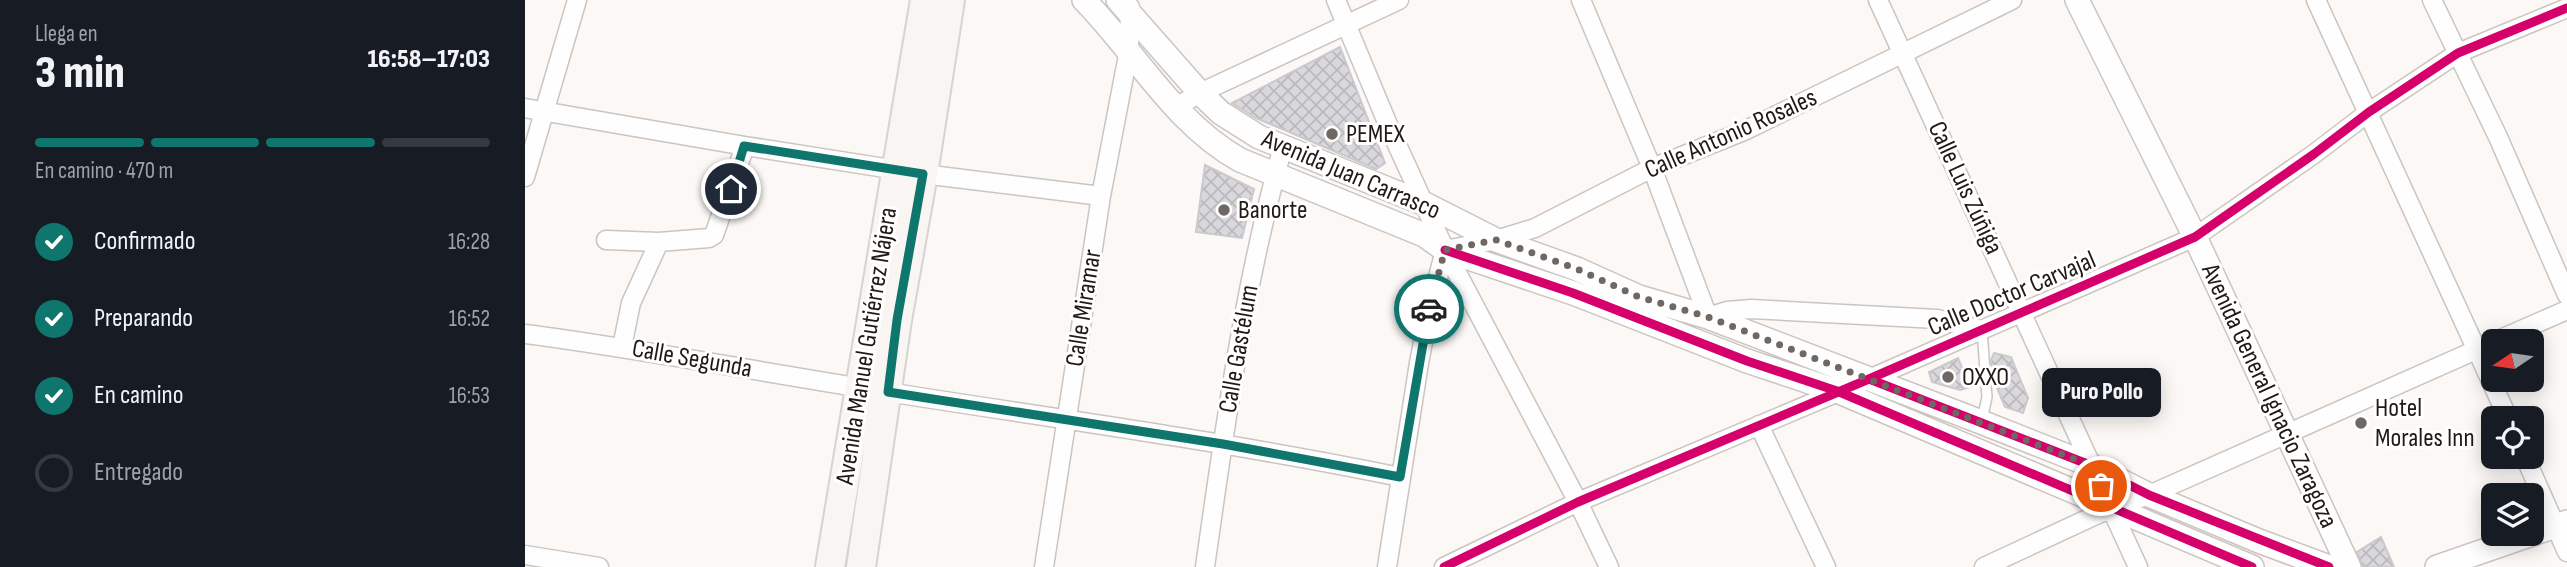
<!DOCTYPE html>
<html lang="es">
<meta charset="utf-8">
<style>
body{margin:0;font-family:"Sofia Sans Condensed",sans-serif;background:#20242c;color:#f1f3f6;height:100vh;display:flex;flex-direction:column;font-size:26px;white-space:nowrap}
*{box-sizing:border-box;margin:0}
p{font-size:23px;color:#9ea1a6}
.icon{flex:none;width:38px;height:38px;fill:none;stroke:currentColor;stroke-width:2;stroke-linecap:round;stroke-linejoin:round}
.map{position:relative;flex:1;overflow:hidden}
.drawer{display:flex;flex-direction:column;background:#171b24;width:525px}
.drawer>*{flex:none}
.needle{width:46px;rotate:257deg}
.controls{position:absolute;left:1956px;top:329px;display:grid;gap:14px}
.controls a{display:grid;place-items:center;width:63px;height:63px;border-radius:10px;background:#171b24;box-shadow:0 4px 18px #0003;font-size:35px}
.pin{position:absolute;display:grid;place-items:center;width:60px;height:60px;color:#fff;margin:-30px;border:4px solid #fff;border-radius:50%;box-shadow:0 2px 7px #0007}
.courier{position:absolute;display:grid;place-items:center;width:70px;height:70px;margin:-35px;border:5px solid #0f766e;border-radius:50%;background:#fff;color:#222;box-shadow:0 2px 9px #0007}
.bubble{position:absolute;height:49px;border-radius:10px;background:#171b24;box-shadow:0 4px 18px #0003;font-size:23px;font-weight:800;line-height:49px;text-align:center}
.headline em{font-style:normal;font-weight:800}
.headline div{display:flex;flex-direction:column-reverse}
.headline{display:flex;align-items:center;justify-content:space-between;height:119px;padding:0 35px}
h1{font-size:46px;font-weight:800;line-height:52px}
.bar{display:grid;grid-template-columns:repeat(4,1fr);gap:10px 7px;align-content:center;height:84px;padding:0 35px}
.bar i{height:9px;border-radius:5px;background:#363941}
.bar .active{background:#0f766e}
.bar p{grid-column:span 4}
ol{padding:0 35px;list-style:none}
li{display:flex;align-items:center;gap:21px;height:77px}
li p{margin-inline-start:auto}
li .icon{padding:7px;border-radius:50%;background:#0f766e;color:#fff;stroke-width:4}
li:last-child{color:#9ea1a6}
li i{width:38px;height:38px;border:4px solid #363941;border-radius:50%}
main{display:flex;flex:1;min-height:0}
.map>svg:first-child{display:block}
</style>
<main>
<section class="drawer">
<div class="headline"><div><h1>3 min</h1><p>Llega en</p></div><em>16:58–17:03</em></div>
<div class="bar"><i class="active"></i><i class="active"></i><i class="active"></i><i></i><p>En camino · 470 m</p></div>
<ol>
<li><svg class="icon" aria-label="check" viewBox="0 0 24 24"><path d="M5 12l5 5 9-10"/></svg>Confirmado<p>16:28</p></li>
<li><svg class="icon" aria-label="check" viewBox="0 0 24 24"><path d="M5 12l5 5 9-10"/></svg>Preparando<p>16:52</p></li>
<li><svg class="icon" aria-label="check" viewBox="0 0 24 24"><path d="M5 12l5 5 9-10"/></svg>En camino<p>16:53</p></li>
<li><i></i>Entregado</li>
</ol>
</section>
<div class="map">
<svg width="2042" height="567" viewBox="0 0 2042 567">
<defs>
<pattern id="building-cross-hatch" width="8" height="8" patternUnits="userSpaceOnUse" patternTransform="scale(1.75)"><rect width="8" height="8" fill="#d9d8dc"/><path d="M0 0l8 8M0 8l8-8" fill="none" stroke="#bab9bc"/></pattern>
</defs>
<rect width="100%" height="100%" fill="#fbf8f6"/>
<path fill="url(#building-cross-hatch)" stroke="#cbc9cd" stroke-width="2" d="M815,47L860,163L851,169L731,118L707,103Z
M680,165L729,189L717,238L671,232Z
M1469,353L1486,357L1503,398L1498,413L1480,407L1467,376L1466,360Z
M1433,358L1445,387L1435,390L1407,382L1404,372Z
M1856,537L1869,567H1838L1832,552Z"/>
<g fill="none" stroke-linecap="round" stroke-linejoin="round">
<defs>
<path id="service" d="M1457,420L1462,397L1457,330"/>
<path id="minor" d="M811,0L864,127L920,250L1053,502L1084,567
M1056,0L1127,168L1183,317
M1353,0L1613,567
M1791,0L1983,418
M1907,0L1973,137L2042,295
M651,107L675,93L874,0
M0,108L220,146L398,174L576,196
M0,177L52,0
M81,240L134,242
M1183,317L1202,311L1226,309L1412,319L1457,330
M0,334C121,350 241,373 362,392C533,419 705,442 875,477
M1971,341L2042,310
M97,347L106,303L134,242L184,238L189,235L220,146
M1234,425L1301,567
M2000,457L2042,552
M0,555L74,567
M519,567L576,196L604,50L605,7
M680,567C700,426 719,284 758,147
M862,567L894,363L903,316L920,250L971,240L1010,228L1127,168L1219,131L1487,0
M919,567L1053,502L1344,379L1670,237L1789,154L1844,112L1933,53L2042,8
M1459,567L1586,508L1624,495L1969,342"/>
<path id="tertiary" d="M559,0C611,53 649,123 715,160L899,235L920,250L1048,293L1222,361L1312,391L1727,567
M593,0L675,93L696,113L734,137L900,204L971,240L1052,269L1114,297L1183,317L1456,422L1565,465L1624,495L1734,541L1804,567
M1552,0L1670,237L1824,567
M1912,567L2042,522"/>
<path id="primary" d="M305,567L400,0
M336,567L372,320L398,174L425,0"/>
</defs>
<use href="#service" stroke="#cbc5c1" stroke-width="12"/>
<use href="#minor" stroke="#cbc5c1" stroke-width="21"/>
<use href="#tertiary" stroke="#cbc5c1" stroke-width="26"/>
<use href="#primary" stroke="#d6d3d1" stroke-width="32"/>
<use href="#service" stroke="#fefefe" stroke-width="9"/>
<use href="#minor" stroke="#fefefe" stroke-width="18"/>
<use href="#tertiary" stroke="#fefefe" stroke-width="23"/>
<use href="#primary" stroke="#f8f5f2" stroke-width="28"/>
<defs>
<path id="cycleway" d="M920,250L1048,293L1222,361L1312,391L1727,567
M1344,379L1565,465L1624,495L1804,567
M919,567L1053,502L1344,379L1670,237L1789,154L1844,112L1933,53L2042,8"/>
</defs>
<use href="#cycleway" stroke="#fff" stroke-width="13"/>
<use href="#cycleway" stroke="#d6006c" stroke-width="9"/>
</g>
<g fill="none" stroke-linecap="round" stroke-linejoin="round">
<path stroke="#6e6762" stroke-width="7" stroke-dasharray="0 12.6" d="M904,309L920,250L971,240L1052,269L1114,297L1183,317L1565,465L1576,486"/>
<path stroke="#0f766e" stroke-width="9" d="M206,189L219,146L398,174L372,320L363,392L698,444L875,477L904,309"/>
</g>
<g fill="#6e6762" stroke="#fff" stroke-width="2.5">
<circle cx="807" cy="134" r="7"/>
<circle cx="699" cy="210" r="7"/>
<circle cx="1423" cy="377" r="7"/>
<circle cx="1836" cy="423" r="7"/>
</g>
<g text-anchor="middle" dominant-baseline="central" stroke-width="6" stroke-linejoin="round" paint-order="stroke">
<g font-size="26" fill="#221913" stroke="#fff" text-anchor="start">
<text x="821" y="134">PEMEX</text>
<text x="713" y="210">Banorte</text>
<text x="1437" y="377">OXXO</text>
<text x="1850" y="408">Hotel<tspan x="1850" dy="30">Morales Inn</tspan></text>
</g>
<g font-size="26" fill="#221913" stroke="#fff">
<text transform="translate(1206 134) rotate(-24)">Calle Antonio Rosales</text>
<text transform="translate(826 175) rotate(23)">Avenida Juan Carrasco</text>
<text transform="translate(1440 188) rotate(65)">Calle Luis Zúñiga</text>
<text transform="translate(1487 294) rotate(-23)">Calle Doctor Carvajal</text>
<text transform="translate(559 308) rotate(-81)">Calle Miramar</text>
<text transform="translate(342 346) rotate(-81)">Avenida Manuel Gutiérrez Nájera</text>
<text transform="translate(714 349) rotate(-80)">Calle Gastélum</text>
<text transform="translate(167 359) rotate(10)">Calle Segunda</text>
<text transform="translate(1744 396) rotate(65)">Avenida General Ignacio Zaragoza</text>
</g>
</g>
</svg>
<div class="controls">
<a><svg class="needle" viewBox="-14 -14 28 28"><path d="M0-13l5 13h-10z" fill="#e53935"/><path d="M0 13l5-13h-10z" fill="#9ea1a6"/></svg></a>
<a><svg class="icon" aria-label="locate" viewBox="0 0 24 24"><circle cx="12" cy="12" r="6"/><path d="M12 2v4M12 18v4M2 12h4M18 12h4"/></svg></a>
<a><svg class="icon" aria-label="layers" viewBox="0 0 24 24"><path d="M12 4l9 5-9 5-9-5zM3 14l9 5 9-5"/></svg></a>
</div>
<div class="pin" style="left:1576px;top:486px;background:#ea580c"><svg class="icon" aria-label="bag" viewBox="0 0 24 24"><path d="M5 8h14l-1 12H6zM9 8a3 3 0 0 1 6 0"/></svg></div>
<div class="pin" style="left:206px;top:189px;background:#1f2937"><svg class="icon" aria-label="home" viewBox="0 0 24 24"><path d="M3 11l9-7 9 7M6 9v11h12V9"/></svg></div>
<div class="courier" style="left:904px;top:309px"><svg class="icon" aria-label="car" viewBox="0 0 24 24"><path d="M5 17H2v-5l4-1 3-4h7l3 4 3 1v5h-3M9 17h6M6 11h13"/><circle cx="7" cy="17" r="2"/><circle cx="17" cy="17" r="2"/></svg></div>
<div class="bubble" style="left:1517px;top:368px;width:119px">Puro Pollo</div>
</div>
</main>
